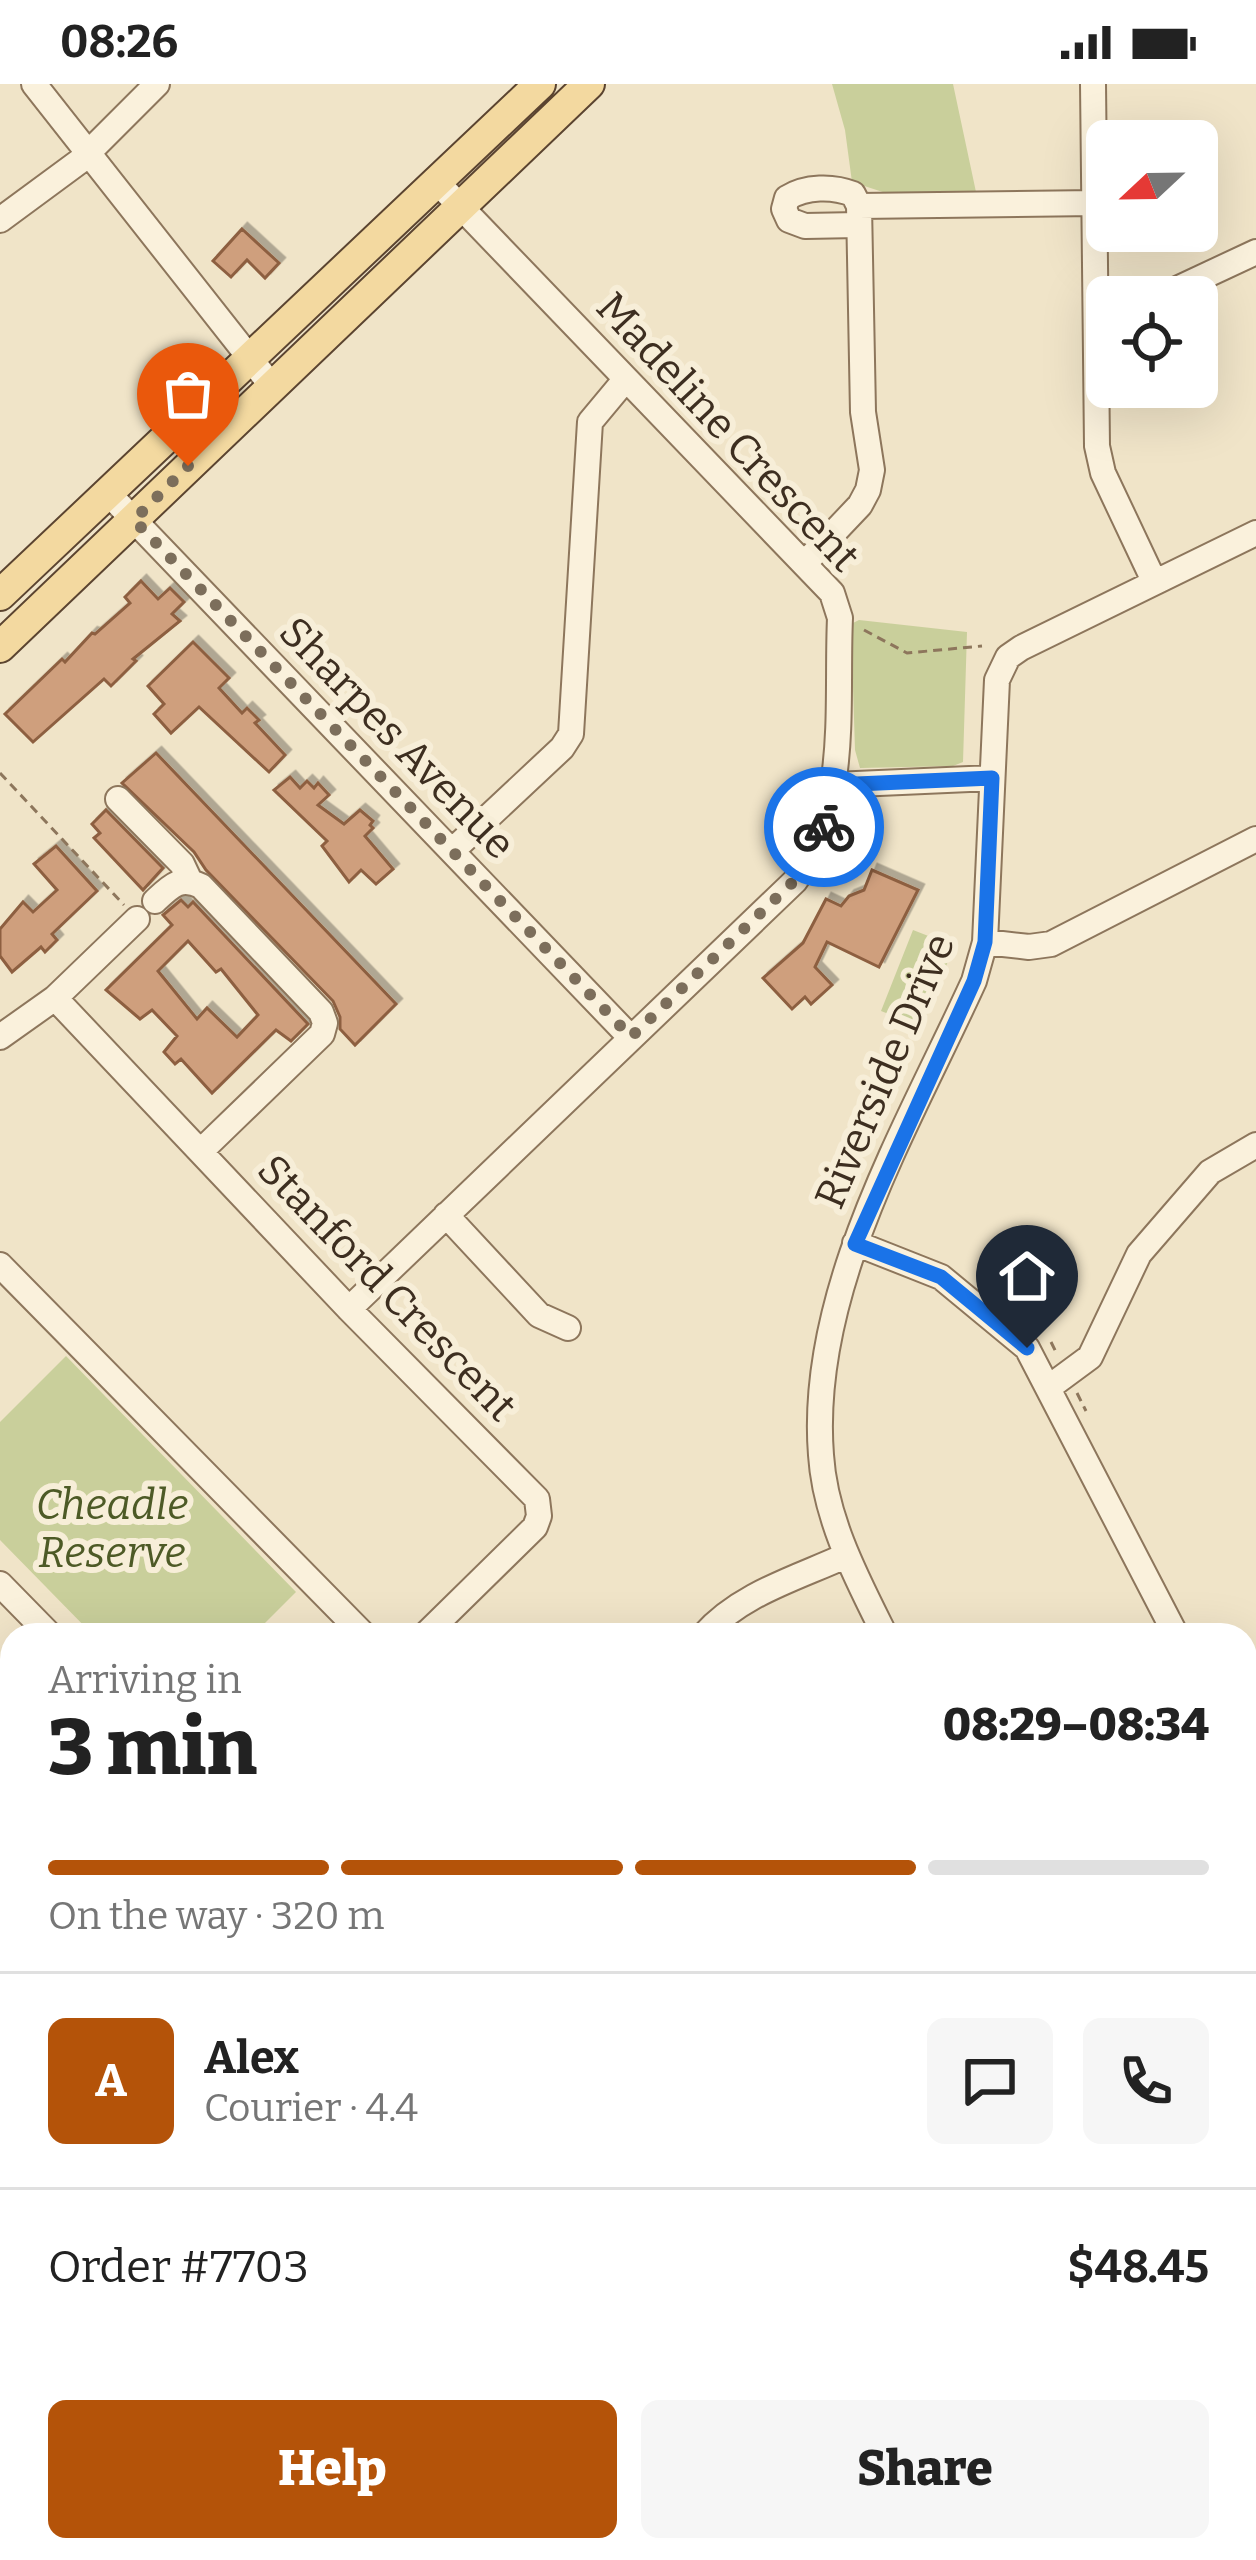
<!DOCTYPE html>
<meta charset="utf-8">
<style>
body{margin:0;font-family:Bitter,serif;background:#f6f6f6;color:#222;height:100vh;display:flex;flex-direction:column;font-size:45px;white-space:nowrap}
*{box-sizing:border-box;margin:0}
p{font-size:39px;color:#767676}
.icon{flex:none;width:66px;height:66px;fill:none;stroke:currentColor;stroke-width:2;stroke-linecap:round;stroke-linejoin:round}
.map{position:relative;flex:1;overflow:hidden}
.drawer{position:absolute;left:0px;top:1539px;width:1257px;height:939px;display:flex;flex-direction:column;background:#fff;border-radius:36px 36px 0 0;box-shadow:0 12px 48px #0002}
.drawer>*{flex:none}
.needle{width:78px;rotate:248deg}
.buttons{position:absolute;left:1086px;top:36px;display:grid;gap:24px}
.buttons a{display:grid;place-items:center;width:132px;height:132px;border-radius:18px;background:#fff;box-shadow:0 12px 48px #0002;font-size:60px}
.pin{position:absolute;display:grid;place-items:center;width:102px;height:102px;color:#fff;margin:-123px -51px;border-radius:50% 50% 50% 0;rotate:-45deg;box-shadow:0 0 12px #0007}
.pin .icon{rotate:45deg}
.courier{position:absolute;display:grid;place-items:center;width:120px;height:120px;margin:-60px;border:9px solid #1a73e8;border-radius:50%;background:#fff;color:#222;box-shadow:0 3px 15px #0007}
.head em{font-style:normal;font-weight:800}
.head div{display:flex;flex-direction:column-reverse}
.head{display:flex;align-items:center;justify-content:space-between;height:204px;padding:0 48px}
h1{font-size:78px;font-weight:800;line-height:90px}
.bar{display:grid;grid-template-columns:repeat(4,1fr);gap:18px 12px;align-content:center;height:144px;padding:0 48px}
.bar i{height:15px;border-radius:9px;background:#e0e0e0}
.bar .current{background:#b45309}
.bar p{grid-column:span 4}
.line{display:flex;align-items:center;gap:30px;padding:0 48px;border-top:3px solid #e0e0e0}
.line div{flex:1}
.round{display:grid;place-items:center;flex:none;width:126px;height:126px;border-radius:18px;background:#f6f6f6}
.button{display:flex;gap:24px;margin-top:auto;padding:24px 48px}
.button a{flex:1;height:138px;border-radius:18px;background:#b45309;color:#fff;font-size:48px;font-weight:800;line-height:138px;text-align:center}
.button a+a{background:#f6f6f6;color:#222}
.status{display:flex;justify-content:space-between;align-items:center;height:84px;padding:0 60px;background:#fff;direction:ltr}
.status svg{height:33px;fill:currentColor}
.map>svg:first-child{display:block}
</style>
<div class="status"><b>08:26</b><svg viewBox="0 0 49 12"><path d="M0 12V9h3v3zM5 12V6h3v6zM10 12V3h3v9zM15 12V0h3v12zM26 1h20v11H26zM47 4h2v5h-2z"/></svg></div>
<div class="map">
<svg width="1256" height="2476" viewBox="0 0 1256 2476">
<defs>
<filter id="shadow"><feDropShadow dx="5.5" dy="-5.5" stdDeviation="0" flood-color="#0004"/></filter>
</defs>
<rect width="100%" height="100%" fill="#f0e4c8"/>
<path fill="#c9cf9b" d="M832,0H953L976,108L892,111L852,98L845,46Z
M859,536L967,548L963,678L953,682L860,684L855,666L851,540Z
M913,846L954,862L922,943L881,927Z
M66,1272L296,1508L253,1551H93L0,1456V1338Z
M0,1880L12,1893V2152L0,2164Z"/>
<path fill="#cf9f7d" stroke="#8d5f41" stroke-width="3" fill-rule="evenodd" filter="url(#shadow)" d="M242,145L279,179L265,194L247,176L231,193L213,177Z
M141,497L158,515L170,504L184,518L172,530L180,537L133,575L136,577L111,602L104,595L33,658L5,630L62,575L65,578L92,549L95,550L130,519L125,513Z
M193,558L229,594L219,604L242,629L247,624L259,636L255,639L285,671L269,688L199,623L171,649L154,630L164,620L148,602Z
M156,669L396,920L355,961L340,945V933L333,917L206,786L194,768L122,699Z
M290,693L300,704L307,697L314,704L318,699L329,711L318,721L344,740L360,726L373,737L370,741L373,744L365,752L393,785L376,800L361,786L349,798L322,762L327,757L274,706Z
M106,726L163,784L143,806L94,754L100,749L92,740Z
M56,762L97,807L52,850L57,856L45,868L41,863L12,888L0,872V845L23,818L33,828L57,806L34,780Z
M872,786L918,806L879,883L827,858L815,883L832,901L811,920L805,913L792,925L763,894L803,859L826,815L841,822L849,812L864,806Z
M181,816L188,823L193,818L308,940L291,957L276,946L212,1009L181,975L175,980L164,968L177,952L152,926L140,935L106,906L172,841L163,831ZM188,857L216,888L221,885L258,931L237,953L207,924L197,935L158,887Z"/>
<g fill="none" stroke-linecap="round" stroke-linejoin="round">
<defs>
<path id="minor" d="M34,0L271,301
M1093,0L1097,362L1103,389L1154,497
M0,136L80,77L157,0
M858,141L805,142L789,136L784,125L787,114C806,102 833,102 853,110L859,122
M1097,213L1162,212L1256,168
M107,408L631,954
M805,479L860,421L868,406L872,386L863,328L859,122L1095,119
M834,701L992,694
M118,715L182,780L190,797
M452,767L562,664L571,650L590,338L625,296
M155,817C171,802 180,792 201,802L321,928L325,939L322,950L201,1067
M985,858L1029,863L1051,860L1256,755
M55,914L349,1225L537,1415L539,1432L535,1443L425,1551
M0,953L55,914L137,835
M446,1131L539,1231L568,1244
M855,1159L941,1193L1027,1264L1176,1551
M0,1181L364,1551
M349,1225L795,797C850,723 836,621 840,534L832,509L435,96
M1048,1304L1090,1273L1139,1170L1210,1088L1256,1061
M0,1500L50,1551
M704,1551C740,1510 797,1494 845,1472
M885,1551C857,1495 825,1435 821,1371C808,1207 908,1042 974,897L985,858L997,596L1008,573L1021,564L1256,449
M1245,1613L1256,1616
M1245,1688L1256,1647
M0,1741L12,1730
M1245,1750L1256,1753
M0,1848L12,1861
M1245,2262L1256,2284
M0,2360L12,2355
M625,2466L630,2476
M1059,2476L1080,2466"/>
<path id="major" d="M0,511L540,0
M0,563L589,0"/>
</defs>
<use href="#minor" stroke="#8d765c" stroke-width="28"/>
<use href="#major" stroke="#5b4430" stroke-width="34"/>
<path stroke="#8d765c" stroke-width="3" stroke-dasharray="9 6" stroke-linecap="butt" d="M864,546L907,569L982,562
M0,689L124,821
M1051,1258L1056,1268
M1077,1309L1086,1327"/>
<use href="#minor" stroke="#faf1dc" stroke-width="24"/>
<use href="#major" stroke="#f3d9a0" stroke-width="30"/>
</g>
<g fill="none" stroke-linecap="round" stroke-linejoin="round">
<path stroke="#7c6e5b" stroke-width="12" stroke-dasharray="0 21.6" d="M188,382L134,436L631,953L795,796L814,772L824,743"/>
<path stroke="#1a73e8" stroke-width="15" d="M824,743L834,701L992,694L985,858L974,897L855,1160L941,1193L1027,1264"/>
</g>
<g text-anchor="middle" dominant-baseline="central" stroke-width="12" stroke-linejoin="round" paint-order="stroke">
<g font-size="42" fill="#3d2e20" stroke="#f7eed8">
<text transform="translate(728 348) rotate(47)">Madeline Crescent</text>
<text transform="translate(397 654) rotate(46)">Sharpes Avenue</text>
<text transform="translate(885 987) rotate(-67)">Riverside Drive</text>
<text transform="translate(387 1204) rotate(46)">Stanford Crescent</text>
</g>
<g font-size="42" font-style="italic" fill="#4d5a26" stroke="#f7eed8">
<text x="112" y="1421">Cheadle<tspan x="112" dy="48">Reserve</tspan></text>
</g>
</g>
</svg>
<div class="buttons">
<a><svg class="needle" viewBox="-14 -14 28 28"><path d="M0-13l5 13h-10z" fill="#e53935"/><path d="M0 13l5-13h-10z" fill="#767676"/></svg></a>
<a><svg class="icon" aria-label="locate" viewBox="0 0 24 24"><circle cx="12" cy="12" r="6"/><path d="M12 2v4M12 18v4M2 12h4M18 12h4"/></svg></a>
</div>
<div class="pin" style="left:188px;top:382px;background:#ea580c"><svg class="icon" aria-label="bag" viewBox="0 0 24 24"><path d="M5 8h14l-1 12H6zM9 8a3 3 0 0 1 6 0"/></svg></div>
<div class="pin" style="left:1027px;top:1264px;background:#1f2937"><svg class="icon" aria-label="home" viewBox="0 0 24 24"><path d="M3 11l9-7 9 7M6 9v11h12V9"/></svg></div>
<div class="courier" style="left:824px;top:743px"><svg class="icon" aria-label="bike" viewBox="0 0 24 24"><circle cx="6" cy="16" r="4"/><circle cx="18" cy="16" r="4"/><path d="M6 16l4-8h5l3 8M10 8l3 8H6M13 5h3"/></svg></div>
<section class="drawer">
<div class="head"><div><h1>3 min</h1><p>Arriving in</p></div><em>08:29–08:34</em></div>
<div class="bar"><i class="current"></i><i class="current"></i><i class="current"></i><i></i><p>On the way · 320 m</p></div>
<div class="line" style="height:216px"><b class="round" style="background:#b45309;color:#fff">A</b><div><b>Alex</b><p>Courier · 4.4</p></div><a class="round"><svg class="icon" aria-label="chat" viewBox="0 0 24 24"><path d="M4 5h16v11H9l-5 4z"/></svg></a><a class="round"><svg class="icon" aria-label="phone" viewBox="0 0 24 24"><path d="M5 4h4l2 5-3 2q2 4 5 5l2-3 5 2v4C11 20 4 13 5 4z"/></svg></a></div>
<div class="line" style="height:156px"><div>Order #7703</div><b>$48.45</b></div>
<div class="button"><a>Help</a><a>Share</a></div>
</section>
</div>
